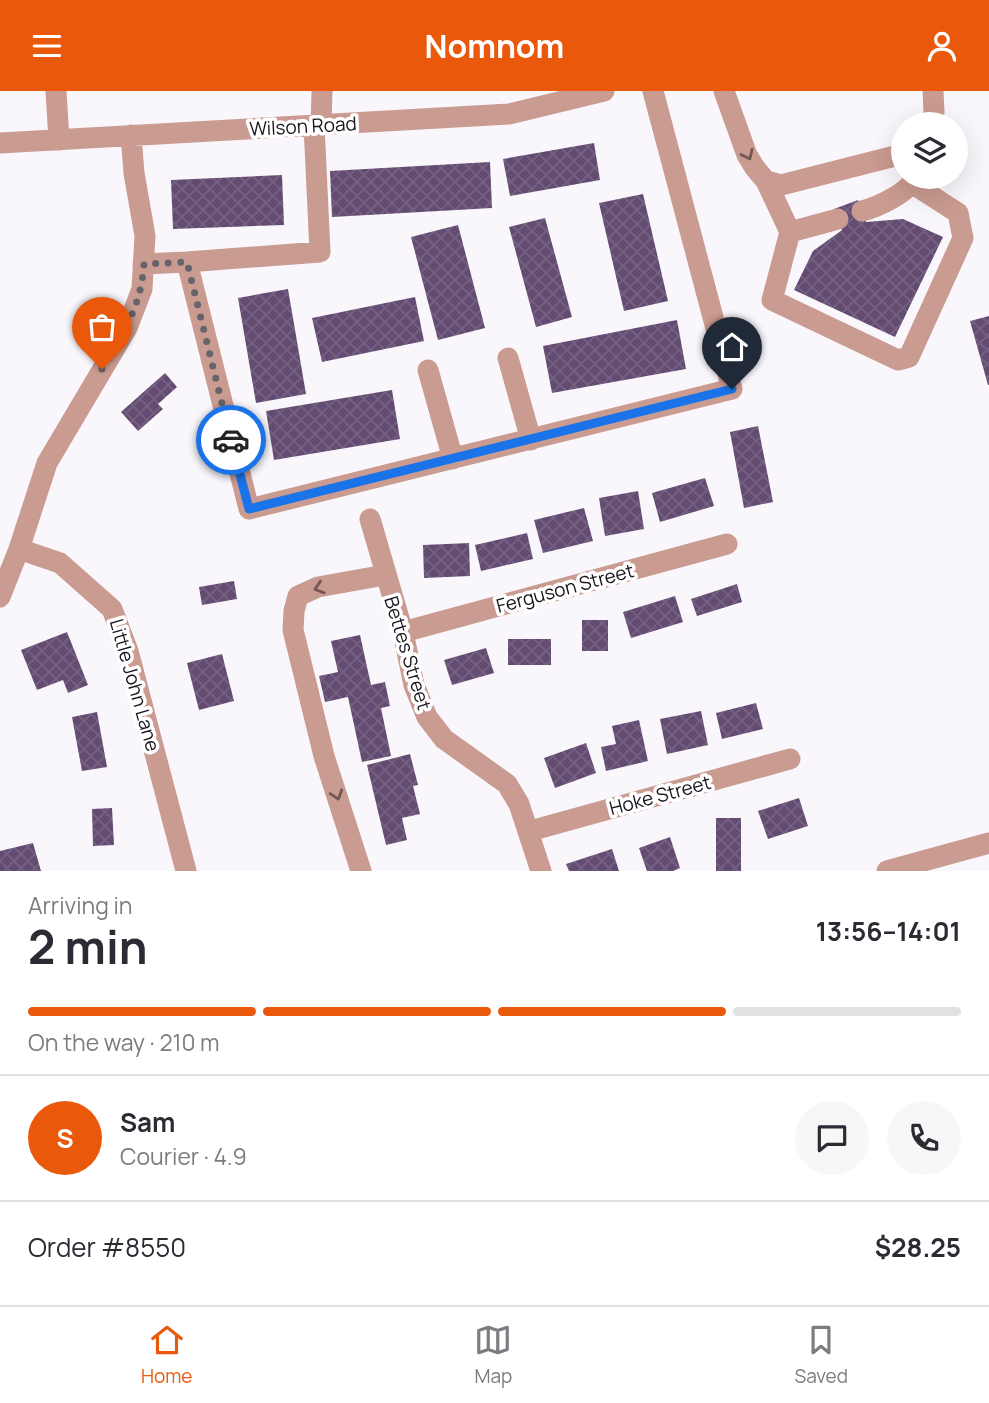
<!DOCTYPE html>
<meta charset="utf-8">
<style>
body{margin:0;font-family:Manrope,sans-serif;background:#f7f7f7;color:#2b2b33;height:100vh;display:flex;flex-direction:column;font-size:26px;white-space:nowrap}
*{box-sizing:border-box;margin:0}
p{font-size:23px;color:#7c7c81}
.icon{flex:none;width:38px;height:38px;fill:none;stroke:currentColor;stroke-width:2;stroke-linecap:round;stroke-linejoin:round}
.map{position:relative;height:780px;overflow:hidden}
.side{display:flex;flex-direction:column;background:#fff;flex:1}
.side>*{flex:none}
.tools{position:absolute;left:891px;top:21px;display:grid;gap:14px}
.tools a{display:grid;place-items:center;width:77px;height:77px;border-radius:50%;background:#fff;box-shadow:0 7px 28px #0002;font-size:35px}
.pin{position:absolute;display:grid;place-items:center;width:60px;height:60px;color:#fff;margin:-72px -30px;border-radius:50% 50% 50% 0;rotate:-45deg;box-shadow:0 0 7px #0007}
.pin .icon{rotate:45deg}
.courier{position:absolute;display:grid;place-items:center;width:70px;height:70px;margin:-35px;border:5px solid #1a73e8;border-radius:50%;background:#fff;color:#222;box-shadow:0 2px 9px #0007}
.summary em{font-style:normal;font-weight:700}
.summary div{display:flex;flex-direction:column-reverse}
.summary{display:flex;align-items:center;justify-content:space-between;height:119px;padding:0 28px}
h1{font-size:46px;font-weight:700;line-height:52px}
.bar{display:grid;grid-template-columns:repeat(4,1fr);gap:10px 7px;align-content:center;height:84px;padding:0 28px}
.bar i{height:9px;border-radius:5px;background:#e1e1e2}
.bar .active{background:#ea580c}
.bar p{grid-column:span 4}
.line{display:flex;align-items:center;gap:18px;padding:0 28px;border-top:2px solid #e1e1e2}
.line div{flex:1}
.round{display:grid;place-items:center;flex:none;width:74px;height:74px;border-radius:37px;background:#f7f7f7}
header{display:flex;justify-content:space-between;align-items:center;height:91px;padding:0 28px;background:#ea580c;color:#fff;font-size:32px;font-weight:700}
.menu{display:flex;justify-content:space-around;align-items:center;height:98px;border-top:2px solid #e1e1e2;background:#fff;font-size:19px;color:#7c7c81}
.menu a{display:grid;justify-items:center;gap:4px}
.menu .active{color:#ea580c}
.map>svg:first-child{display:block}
</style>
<header><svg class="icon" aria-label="menu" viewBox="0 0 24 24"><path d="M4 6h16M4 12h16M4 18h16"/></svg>Nomnom<svg class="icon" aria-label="person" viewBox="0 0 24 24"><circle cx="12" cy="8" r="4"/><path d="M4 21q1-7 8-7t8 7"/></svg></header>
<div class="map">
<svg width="989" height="780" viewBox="0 0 989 780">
<defs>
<pattern id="building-cross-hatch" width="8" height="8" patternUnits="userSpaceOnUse" patternTransform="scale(1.75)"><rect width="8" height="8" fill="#644b72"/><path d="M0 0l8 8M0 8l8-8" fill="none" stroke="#756181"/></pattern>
</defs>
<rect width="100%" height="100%" fill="#faf7fc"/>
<path fill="url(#building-cross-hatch)" d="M594,52L600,89L510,105L503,68Z
M490,71L492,117L332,126L330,80Z
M282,84L284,134L173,138L171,89Z
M643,103L668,210L624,220L599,112Z
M858,109L866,131L903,128L943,146L895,246L794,199L813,160L842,139L834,118Z
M545,127L572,226L536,236L509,136Z
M458,134L485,237L438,249L411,146Z
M288,198L306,303L256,312L238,207Z
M415,206L424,250L322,271L312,227Z
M989,225V294H988L970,230Z
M677,229L686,278L552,302L543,255Z
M165,282L177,296L158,313L163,318L138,340L121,321Z
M392,299L400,348L274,369L266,320Z
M758,335L773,411L744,417L730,341Z
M705,387L714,415L660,431L652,402Z
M638,400L644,438L605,445L599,407Z
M584,417L593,450L543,462L534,429Z
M527,442L533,468L481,480L475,454Z
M469,452L470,485L424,487L423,454Z
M234,490L237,508L202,514L199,496Z
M737,493L742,511L697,525L691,508Z
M675,505L683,531L631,547L623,521Z
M582,529H608V560H582Z
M67,541L88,594L68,602L63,589L37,599L21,559Z
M360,544L371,594L385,591L390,615L381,617L391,665L362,671L348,606L325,611L319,585L338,581L331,550Z
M508,548H551V574H508Z
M486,557L494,582L452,594L444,569Z
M222,563L234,610L199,619L187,572Z
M756,612L763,638L722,648L716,622Z
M701,620L708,654L667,663L660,628Z
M97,621L107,676L82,680L72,626Z
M639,629L648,670L606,680L601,656L616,653L612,635Z
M586,652L596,682L555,697L544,667Z
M410,663L418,694L413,695L420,723L402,727L407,749L386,754L367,674Z
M799,707L808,735L768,748L758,720Z
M112,717L114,754L93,755L92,718Z
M716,727H741V780H716Z
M670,746L680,777L673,780H647L639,757Z
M33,752L41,780H0V760Z
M612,758L619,780H569L566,773Z"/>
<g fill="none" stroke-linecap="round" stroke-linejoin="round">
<path stroke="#ca9b90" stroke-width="21" d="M56,0L59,49
M724,0L747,64L755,77L766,90L781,94L903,63
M931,33L934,21L933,0
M314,34L320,161L187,171L249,418L732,298L653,0
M321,34L322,0
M0,52L509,23L604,0
M766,90L790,141L838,128
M862,120C878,116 910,101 915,86
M790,141L772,209L898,269L909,266L963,147L958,122L913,93
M143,173L187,171
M508,267L531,349
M428,279L453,368
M370,428L403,541L414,594L427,626L444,648L507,693L519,713L541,780
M19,458L60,472L112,518L128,560L186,780
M0,506L19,458L47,372L127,237L142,198L145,145L134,82L131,44
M403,541L727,453
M530,740L790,668
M361,780L324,665L293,539L294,520L298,505L318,496L385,484
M887,780L989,752"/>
</g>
<defs><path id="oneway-chevron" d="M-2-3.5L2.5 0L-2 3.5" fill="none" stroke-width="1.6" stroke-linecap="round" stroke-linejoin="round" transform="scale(1.75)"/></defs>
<g stroke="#725856">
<use href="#oneway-chevron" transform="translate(748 64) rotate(65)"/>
<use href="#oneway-chevron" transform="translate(319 497) rotate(163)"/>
<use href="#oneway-chevron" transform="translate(337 704) rotate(72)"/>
</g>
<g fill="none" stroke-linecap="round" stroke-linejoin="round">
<path stroke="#68636b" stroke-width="7" stroke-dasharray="0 12.6" d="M102,278C124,242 141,215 144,173L187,171L231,349"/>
<path stroke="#1a73e8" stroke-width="9" d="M231,349L249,418L732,298"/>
</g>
<g text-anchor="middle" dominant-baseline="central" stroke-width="7" stroke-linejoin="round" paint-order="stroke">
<g font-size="19" fill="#19141d" stroke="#fff">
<text transform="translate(303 35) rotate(-3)">Wilson Road</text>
<text transform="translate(565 497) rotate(-15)">Ferguson Street</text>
<text transform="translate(408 562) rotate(73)">Bettes Street</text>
<text transform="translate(135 594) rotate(74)">Little John Lane</text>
<text transform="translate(660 704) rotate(-15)">Hoke Street</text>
</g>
</g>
</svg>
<div class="tools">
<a><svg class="icon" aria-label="layers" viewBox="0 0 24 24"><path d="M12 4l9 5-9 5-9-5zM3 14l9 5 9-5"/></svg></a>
</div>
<div class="pin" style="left:102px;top:278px;background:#ea580c"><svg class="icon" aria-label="bag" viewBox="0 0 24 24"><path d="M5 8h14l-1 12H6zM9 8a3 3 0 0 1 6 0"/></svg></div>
<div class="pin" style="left:732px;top:298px;background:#1f2937"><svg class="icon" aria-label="home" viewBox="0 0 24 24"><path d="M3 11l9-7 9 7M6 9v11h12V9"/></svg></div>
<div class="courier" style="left:231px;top:349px"><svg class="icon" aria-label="car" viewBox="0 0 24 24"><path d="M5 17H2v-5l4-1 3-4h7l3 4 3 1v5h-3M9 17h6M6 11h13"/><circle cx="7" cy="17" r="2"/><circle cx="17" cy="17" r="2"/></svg></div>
</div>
<section class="side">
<div class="summary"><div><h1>2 min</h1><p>Arriving in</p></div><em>13:56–14:01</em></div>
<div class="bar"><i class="active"></i><i class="active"></i><i class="active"></i><i></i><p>On the way · 210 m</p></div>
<div class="line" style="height:126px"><b class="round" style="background:#ea580c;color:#fff">S</b><div><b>Sam</b><p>Courier · 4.9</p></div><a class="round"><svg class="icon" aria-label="chat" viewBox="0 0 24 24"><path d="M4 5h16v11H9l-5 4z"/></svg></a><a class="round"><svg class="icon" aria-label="phone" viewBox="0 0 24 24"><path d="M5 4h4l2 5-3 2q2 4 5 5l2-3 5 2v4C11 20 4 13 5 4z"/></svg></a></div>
<div class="line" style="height:91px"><div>Order #8550</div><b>$28.25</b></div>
</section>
<nav class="menu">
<a class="active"><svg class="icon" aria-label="home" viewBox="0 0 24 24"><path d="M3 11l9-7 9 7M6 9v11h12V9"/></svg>Home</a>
<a><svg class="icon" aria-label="map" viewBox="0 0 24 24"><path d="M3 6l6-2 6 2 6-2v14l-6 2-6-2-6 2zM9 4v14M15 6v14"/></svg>Map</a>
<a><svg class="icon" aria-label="saved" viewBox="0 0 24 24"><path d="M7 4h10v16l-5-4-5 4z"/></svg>Saved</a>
</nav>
